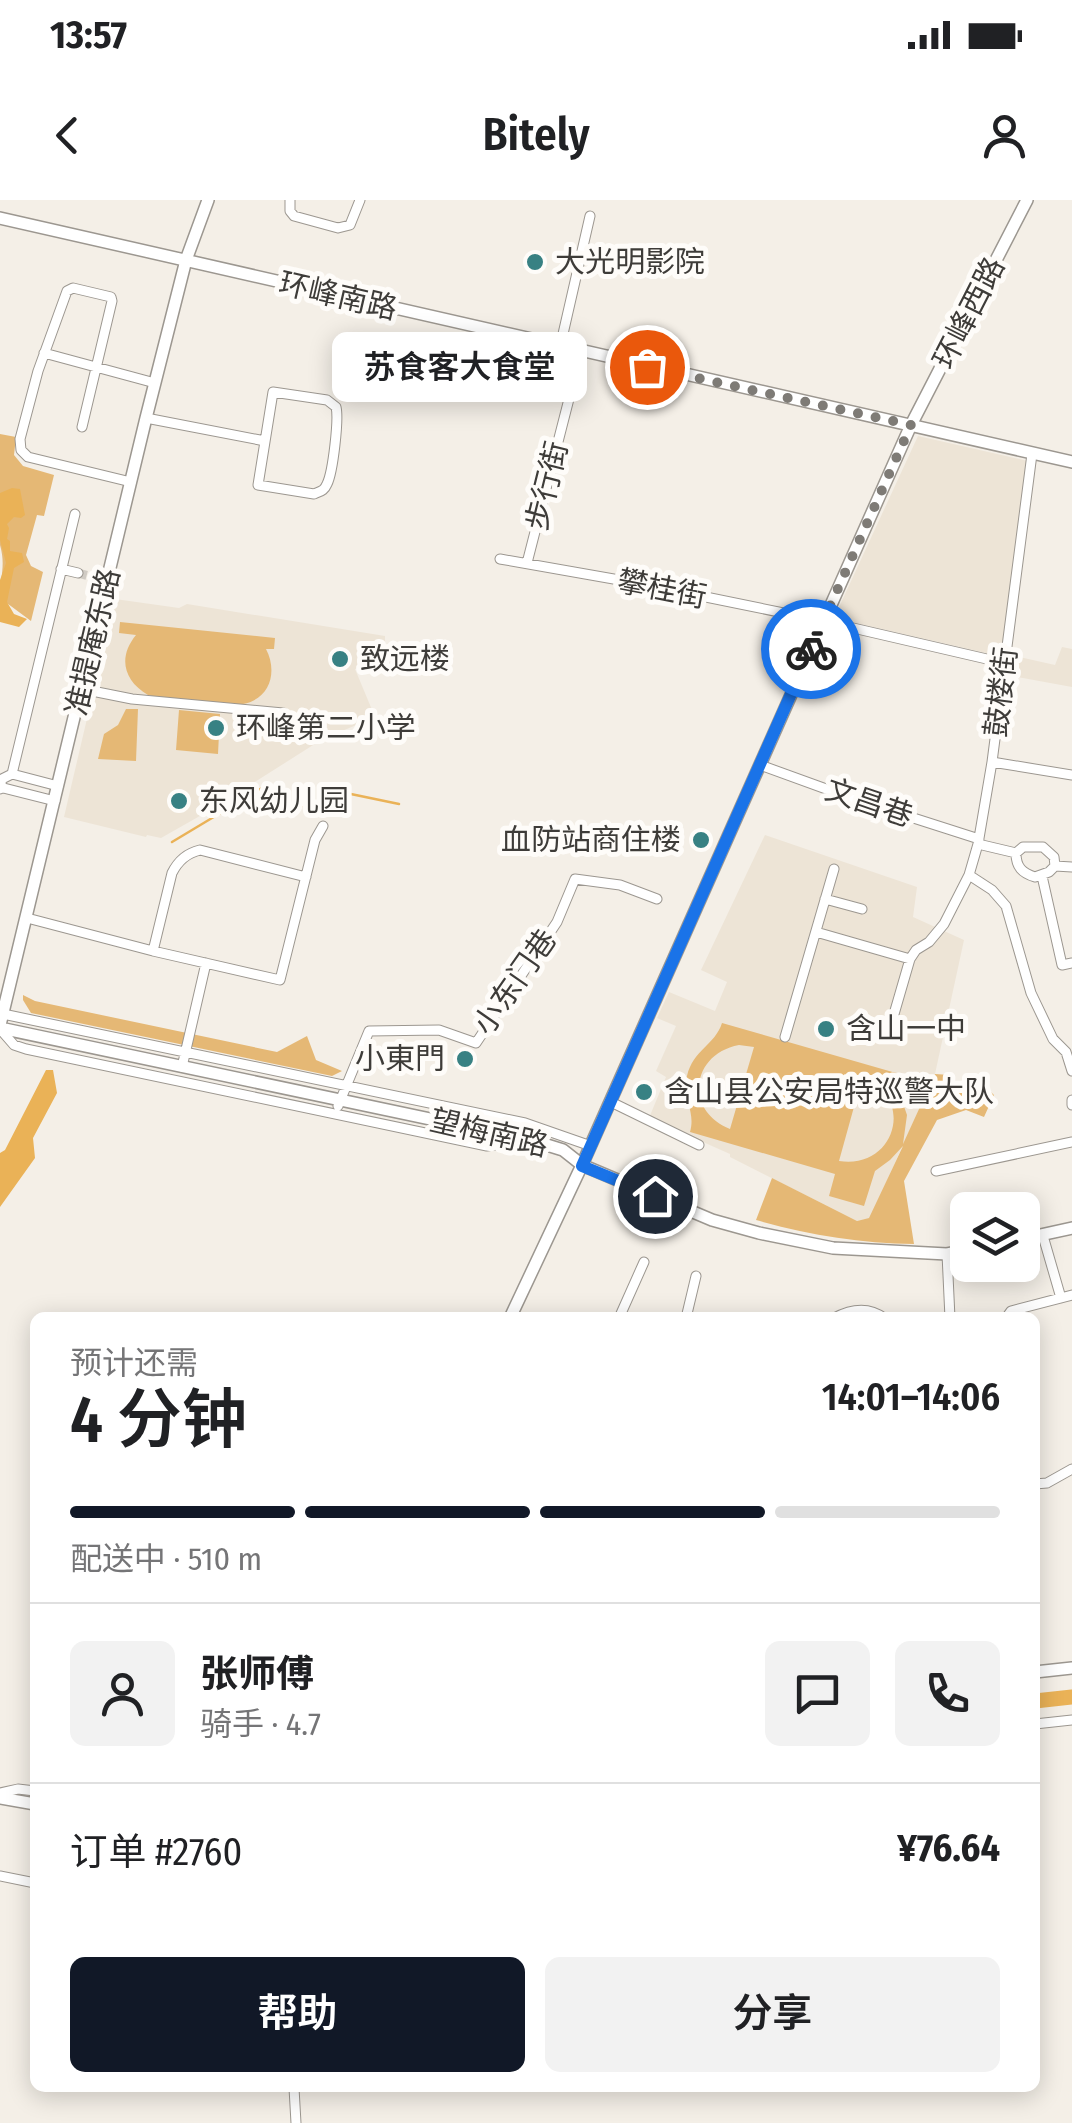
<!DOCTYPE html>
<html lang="zh">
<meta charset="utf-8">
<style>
body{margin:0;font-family:"Fira Sans Condensed","Noto Sans SC",sans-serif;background:#f2f2f2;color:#202124;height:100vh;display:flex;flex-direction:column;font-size:38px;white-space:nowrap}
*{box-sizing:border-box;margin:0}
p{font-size:32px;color:#757577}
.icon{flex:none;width:55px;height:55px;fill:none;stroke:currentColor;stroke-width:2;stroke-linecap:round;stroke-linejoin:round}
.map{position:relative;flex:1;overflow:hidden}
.side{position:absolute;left:30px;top:1112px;width:1010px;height:780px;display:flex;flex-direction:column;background:#fff;border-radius:15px;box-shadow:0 5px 25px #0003}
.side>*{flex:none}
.buttons{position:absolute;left:950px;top:992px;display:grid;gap:20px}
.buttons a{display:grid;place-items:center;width:90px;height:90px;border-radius:15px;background:#fff;box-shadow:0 5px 25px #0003;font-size:50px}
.pin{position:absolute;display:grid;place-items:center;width:85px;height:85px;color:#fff;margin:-42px;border:5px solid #fff;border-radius:50%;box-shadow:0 2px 10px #0007}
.courier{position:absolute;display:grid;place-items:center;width:100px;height:100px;margin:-50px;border:8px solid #1a73e8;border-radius:50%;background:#fff;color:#222;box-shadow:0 2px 12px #0007}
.bubble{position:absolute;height:70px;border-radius:15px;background:#fff;box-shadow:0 5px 25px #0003;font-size:32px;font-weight:600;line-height:70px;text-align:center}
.headline em{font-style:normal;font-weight:600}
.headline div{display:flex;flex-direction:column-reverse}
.headline{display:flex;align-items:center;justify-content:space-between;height:170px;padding:0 40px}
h1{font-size:65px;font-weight:600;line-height:75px}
.bar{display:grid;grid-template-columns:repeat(4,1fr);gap:15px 10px;align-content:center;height:120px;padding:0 40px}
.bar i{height:12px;border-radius:8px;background:#e0e0e0}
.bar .on{background:#111827}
.bar p{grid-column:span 4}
.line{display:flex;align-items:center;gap:25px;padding:0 40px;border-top:2px solid #e0e0e0}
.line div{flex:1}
.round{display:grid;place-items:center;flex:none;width:105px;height:105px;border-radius:15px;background:#f2f2f2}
.cta{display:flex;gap:20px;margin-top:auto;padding:20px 40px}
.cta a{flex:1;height:115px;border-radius:15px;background:#111827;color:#fff;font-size:40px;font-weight:600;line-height:115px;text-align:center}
.cta a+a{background:#f2f2f2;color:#202124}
.status{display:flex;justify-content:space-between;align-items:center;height:70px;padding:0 50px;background:#fff;direction:ltr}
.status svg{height:28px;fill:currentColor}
header{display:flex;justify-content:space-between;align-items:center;height:130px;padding:0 40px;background:#fff;font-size:45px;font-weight:600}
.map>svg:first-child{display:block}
</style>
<div class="status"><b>13:57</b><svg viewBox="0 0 49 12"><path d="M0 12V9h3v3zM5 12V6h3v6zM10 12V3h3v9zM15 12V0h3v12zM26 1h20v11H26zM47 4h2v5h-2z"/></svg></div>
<header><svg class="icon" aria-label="back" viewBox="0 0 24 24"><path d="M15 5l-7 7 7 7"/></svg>Bitely<svg class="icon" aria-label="person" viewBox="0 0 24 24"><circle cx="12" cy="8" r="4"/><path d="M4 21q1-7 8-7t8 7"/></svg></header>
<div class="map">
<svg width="1072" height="1923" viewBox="0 0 1072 1923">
<rect width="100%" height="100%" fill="#f4efe7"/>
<path fill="#ede4d6" d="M918,236L1028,261L1003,457L834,418Z
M115,399L179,408L187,404L385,436V461L355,469L375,517L321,540L214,608L161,638L147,635L146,637L64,617Z
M1062,447L1072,449V487L1007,475L1010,455L1055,465Z
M765,635L917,687L913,717L964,740L935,874L870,1018L857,1021L730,957V954L649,918L666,877L656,871L676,826L657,818L669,792L715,811L727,782L701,770Z"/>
<path fill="#e5b875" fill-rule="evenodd" d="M0,234L16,237L14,255L23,266L54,275L44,316L37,315L26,355L31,366L43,372L31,421L0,398C0,376 6,366 0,345Z
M120,422L275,438L274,449H266C278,472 270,499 243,504C228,507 164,499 148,495C123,480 118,457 136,435L119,433Z
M126,509H138L136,561L98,559L104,534L118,525Z
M179,510L220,514L218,554L176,550Z
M23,795L35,801L277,852L307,836L316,860L342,871L332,876L31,813L23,800Z
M722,823L903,875L898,889L907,915L903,944L935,874L950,875V886L981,882L994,895L984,917L966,910L937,920L904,981L914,1044C859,1043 809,1035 756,1020L772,978L857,1021L869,1018L903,946L890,960L875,971L864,1006L829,996L835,974L690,932C696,912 682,898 687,876C693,850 715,845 722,823ZM739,845L754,847L730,929C684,911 691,854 739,845ZM862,878C916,896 896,970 839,961Z"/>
<path fill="#eab257" d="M12,288L20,289L25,315L21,318L14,317L7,324L9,328L7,339L10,341V351L22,353L24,362L14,368L7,402L14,414L27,419L19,427L0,422V380L6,363L0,340V293Z
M46,870H53L57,893L33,938L35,958L0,1007V953L5,950Z"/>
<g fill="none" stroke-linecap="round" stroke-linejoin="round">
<path stroke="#eab257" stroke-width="2.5" d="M172,642L262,588L295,608L346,593L399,604"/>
<path stroke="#eab257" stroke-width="15" d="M1035,1501L1072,1497"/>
<path stroke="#d0cbc4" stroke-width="9" stroke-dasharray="9 4.5" stroke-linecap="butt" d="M78,373L93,377"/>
<defs>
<path id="minor" d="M290,0V11L294,16L338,28L350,25L360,0
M560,147L590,16
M44,153L155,183
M273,192L327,200L336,207C339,219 333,272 327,284C324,291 321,291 314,294L258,285Z
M146,218L265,241
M82,227L112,101L111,97L73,88L67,91L38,171L20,239L21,250L28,257L131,282
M500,359L642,384L823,421L1004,463
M527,363L581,152
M61,369L78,373
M82,489L132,499L283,513
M992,562L1072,575
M760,565L851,598L979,639
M12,574L58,586
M0,587L55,601
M0,589L2,579L12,574L75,314
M978,644L1016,653C1016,667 1022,673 1035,677L1049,672L1055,666L1054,657L1043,647H1023L1016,653
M1055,666L1072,667
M969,675L992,690L1006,706L1031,793L1053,839L1066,852L1072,871
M1042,676L1062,765L1072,763
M825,699L862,709
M27,718L153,751L280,780L315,640L323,626
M816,732L910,759
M153,751L172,673C178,661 187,653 200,650L306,677
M3,814L525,923L591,946
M489,820C499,784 515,764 541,738
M892,821L910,759L916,750L929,742L944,724L969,675L978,644L992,562L1032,254
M0,829L14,845L26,849L487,946L529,941
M785,837L834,669
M182,867L206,763
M1072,900V905
M611,902L699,945
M338,906L369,831L439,830L476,843L557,722L575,679L620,685L657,699
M936,971L1072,942
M1043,1036L1061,1098
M947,1054L950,1118
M619,1118L644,1062
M686,1118L696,1076
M834,1118C851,1109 868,1106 884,1118
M1006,1118L1011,1111L1072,1095
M1035,1284L1047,1283L1072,1269
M1035,1524L1072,1520
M0,1593L18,1589L35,1591
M0,1676L35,1683
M294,1888L296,1923"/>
<path id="major" d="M0,18L1072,262
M0,825L146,218L186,60L208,0
M0,828L534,941L563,950L582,965L712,1020L759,1033L833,1048L947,1054L968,1050
M1022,1039L1072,1028
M510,1118L582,965L911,225L1027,0
M1035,1472L1072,1468
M0,1598L35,1604"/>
</defs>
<use href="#minor" stroke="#9c9790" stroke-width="11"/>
<use href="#major" stroke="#9c9790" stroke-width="14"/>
<use href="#minor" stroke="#fff" stroke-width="9"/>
<use href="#major" stroke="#fff" stroke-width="11"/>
</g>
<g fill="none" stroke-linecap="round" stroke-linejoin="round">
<path stroke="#7e7b76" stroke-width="10" stroke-dasharray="0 18" d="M647,167L911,225L811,449"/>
<path stroke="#1a73e8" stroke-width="12" d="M655,996L582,966L811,449"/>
</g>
<g fill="#388183" stroke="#fefcf9" stroke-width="4">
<circle cx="535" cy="62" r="10"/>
<circle cx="340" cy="459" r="10"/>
<circle cx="216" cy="528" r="10"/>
<circle cx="179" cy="601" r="10"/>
<circle cx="701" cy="640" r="10"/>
<circle cx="826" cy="829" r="10"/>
<circle cx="465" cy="859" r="10"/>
<circle cx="644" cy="892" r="10"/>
</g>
<g text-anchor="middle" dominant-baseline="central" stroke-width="10" stroke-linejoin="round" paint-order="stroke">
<g font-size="30" fill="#3e3c39" stroke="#fefcf9" text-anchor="start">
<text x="555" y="62">大光明影院</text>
<text x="360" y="459">致远楼</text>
<text x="236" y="528">环峰第二小学</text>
<text x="199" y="601">东风幼儿园</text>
<text x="681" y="640" text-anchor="end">血防站商住楼</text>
<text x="846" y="829">含山一中</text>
<text x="445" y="859" text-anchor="end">小東門</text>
<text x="664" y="892">含山县公安局特巡警大队</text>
</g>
<g font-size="30" fill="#3e3c39" stroke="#fefcf9">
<text transform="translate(338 96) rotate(13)">环峰南路</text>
<text transform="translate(969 113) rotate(-63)">环峰西路</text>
<text transform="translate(547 286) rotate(-76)">步行街</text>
<text transform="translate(662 389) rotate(11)">攀桂街</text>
<text transform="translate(93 442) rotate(-77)">准提庵东路</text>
<text transform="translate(1001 492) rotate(-83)">鼓楼街</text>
<text transform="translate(869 603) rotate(19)">文昌巷</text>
<text transform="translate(515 782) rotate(-55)">小东门巷</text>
<text transform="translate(489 933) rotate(13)">望梅南路</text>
</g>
</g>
</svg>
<div class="buttons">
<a><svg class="icon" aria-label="layers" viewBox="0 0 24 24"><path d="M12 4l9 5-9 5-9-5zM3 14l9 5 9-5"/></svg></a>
</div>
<div class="pin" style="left:647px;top:167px;background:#ea580c"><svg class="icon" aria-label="bag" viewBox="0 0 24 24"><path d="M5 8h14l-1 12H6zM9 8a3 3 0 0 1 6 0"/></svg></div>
<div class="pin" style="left:655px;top:996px;background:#1f2937"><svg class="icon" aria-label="home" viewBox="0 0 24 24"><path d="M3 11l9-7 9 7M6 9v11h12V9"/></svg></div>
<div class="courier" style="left:811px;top:449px"><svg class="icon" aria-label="bike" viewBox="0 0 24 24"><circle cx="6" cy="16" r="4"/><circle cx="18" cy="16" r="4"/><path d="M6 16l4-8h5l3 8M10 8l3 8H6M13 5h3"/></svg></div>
<div class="bubble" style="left:332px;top:132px;width:255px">苏食客大食堂</div>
<section class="side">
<div class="headline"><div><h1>4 分钟</h1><p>预计还需</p></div><em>14:01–14:06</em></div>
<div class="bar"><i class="on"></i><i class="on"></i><i class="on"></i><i></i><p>配送中 · 510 m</p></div>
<div class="line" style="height:180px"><a class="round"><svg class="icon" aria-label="person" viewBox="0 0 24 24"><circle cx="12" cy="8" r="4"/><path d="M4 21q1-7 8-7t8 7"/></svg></a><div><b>张师傅</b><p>骑手 · 4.7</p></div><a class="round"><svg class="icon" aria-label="chat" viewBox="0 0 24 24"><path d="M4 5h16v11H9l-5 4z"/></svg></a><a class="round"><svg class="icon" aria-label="phone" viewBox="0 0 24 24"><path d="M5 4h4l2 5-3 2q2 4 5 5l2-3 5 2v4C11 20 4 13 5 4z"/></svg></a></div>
<div class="line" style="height:130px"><div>订单 #2760</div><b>¥76.64</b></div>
<div class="cta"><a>帮助</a><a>分享</a></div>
</section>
</div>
